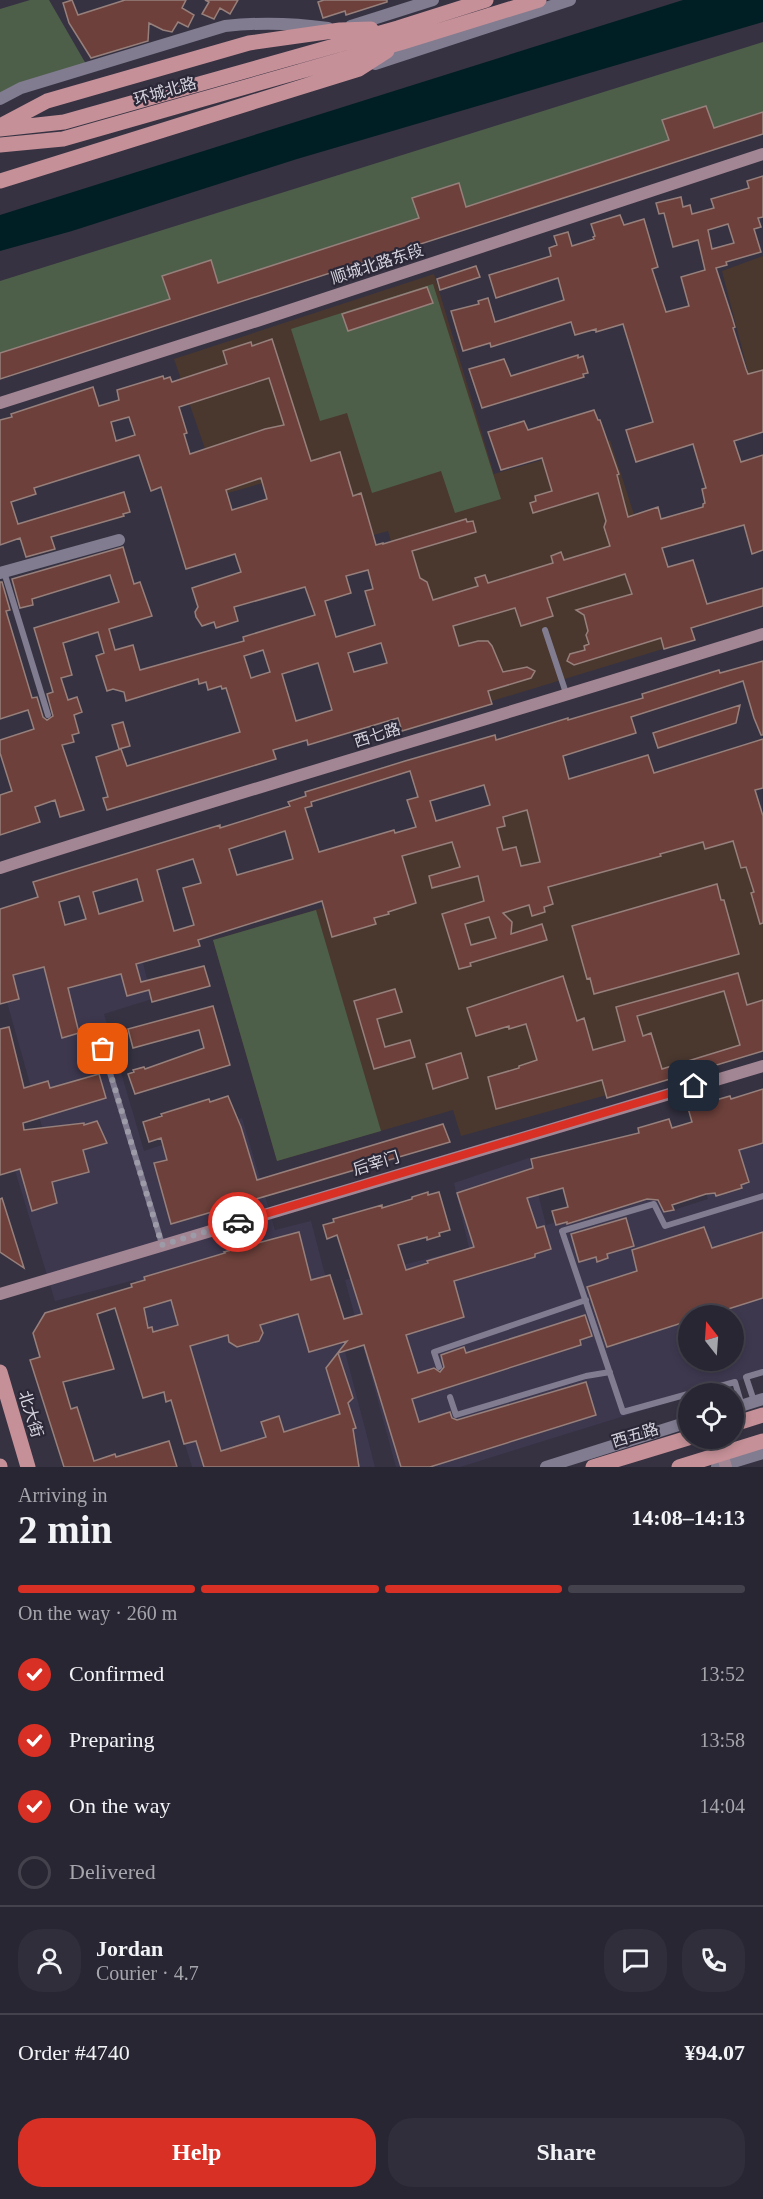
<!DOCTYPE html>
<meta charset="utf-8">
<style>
body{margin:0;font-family:"Times New Roman","Noto Sans SC",serif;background:#302e3a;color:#f1f3f6;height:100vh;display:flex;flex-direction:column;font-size:22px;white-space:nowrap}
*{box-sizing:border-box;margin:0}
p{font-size:20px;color:#a5a5ac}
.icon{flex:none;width:33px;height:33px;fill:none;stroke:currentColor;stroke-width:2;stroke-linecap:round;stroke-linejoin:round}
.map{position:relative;height:1467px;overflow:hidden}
.drawer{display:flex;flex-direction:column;background:#282632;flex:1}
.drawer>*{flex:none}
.needle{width:39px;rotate:343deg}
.tools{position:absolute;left:678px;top:1305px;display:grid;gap:12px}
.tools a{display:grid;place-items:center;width:66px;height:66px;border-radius:50%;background:#282632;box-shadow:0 3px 9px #0003,0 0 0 2px #44434d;font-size:30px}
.pin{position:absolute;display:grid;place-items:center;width:51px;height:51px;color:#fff;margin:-26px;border-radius:12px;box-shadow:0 3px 9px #0006}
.courier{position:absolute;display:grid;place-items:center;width:60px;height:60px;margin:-30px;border:4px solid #d93025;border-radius:50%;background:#fff;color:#222;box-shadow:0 2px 8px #0007}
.headline em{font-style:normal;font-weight:700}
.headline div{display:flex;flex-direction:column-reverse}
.headline{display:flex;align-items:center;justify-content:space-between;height:102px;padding:0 18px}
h1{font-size:39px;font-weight:700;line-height:45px}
.bar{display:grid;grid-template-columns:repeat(4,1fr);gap:9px 6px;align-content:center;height:72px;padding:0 18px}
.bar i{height:8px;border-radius:4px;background:#44434d}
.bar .current{background:#d93025}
.bar p{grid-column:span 4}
.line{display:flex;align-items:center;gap:15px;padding:0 18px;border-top:2px solid #44434d}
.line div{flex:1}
.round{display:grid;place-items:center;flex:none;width:63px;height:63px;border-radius:24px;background:#302e3a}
ol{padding:0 18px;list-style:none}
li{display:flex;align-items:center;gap:18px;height:66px}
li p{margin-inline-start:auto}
li .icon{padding:6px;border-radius:50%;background:#d93025;color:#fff;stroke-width:4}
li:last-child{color:#a5a5ac}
li i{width:33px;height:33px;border:3px solid #44434d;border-radius:50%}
.primary-button{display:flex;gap:12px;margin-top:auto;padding:12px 18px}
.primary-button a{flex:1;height:69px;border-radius:24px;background:#d93025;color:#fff;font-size:24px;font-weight:700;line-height:69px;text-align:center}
.primary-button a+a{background:#302e3a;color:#f1f3f6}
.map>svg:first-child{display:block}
</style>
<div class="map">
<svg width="763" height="1467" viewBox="0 0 763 1467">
<rect width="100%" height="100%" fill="#363242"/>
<path fill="#3e384f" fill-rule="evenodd" d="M136,935L152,999L104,1014L144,1151L242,1118L275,1230L311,1221L375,1467H192L135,1280L55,1301L6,1141L43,1130L0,977Z
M763,1139V1373L460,1467H396L345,1280L469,1248L454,1183L529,1158L546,1225L658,1195L664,1213L708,1199L695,1159ZM688,1316H734V1360H688Z"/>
<path fill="#4a382f" d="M763,256V430L722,271Z
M434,274L494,474L610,440L676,645L492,701L479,657L428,672L388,531L323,549L298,473L221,495L174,359Z
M528,797L731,798L763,909V1051L461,1136L453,1110L277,1161L213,940L329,906L364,845Z"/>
<path fill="#4e5f49" d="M30,0H49L86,64L0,95V9Z
M763,42V112L714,128L706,106L663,120L669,140L466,207L459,184L419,218L218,283L210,260L162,276L170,299L0,353V281Z
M433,284L501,499L455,513L441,471L372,493L347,413L320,421L291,329Z
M316,910L381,1131L277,1161L213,940Z"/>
<path fill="#001f24" d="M683,0H763V22L297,159L72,231L0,251V215Z"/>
<path fill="#6d403b" stroke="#97807c" stroke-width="1.5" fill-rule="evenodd" d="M72,0L78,15L125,0H186L182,8L194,15L188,27L178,22L172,32L163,30L149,23L148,41L91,58L69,23L63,3Z
M205,0H238L230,14L220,8L214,19L202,14L209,2Z
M324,0H387V2L346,15L345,11L323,18L318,2Z
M706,106L714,128L763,112V134L0,379V353L170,299L162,276L211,260L218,283L419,218L412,198L459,183L466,207L669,140L662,120Z
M763,176V217L758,218L761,227L754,229L761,252L726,262L727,265L716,268L732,317L735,327L733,328L746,369L748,374L763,370V432L734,441L741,462L763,455V550L752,554L744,525L662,548L668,567L693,560L707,604L763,588V606L691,628L695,640L664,649L661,638L574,665L567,661L570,654L585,650L584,646L589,644L586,635L588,631L584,615L576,610L632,594L625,574L547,598L553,616L521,626L515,608L453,626L459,646L478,641H488L492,646L503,672L527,667L535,671L531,678L488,691L492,704L402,731L398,718L308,745L307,740L273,750L276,759L107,810L103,798L108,797L96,757L121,749L127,766L240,732L226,688L222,689L221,686L208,690L206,682L199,684L198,679L126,701L124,692L113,689L107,691L96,656L104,653L98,632L63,643L72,675L61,678L68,700L77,697L82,712L74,715L79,733L72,735L74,742L62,745L84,810L60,817L55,800L35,807L40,822L0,835V795L12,791L0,753V740L34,729L28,710L0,719V582H2L10,610L6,611L32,698L37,697L43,717L47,720L53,716L47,694L53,692L34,628L119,602L110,575L32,599L33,605L20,608L12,579L123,547L134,584L140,582L152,616L109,629L115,650L133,645L140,670L244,641L243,637L315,615L305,587L234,607L238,621L216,628L214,622L202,626L196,617L195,612L198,607L192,588L241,572L235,554L186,569L161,487L151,491L139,455L34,488L36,494L11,502L18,524L124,492L130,512L123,514L124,516L51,537L55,549L26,557L20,538L0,545V420L12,417L11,414L93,387L99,406L119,400L117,390L163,376L164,379L170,377L172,382L227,364L223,351L251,342L252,346L272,339L311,461L340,452L353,496L361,493L376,545L383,543V544L466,519L467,522L473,521L476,532L412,551L420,578L427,582L433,600L478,586L475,578L485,575L488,583L553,563L551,556L561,552L564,560L610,546L604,527L606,521L598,493L533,513L530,503L536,501L535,496L552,491L542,458L501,470L488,432L524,421L528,430L594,410L598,420H600L619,474L617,475L628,517L658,507L661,519L703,507V504L705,503L702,489L706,488L693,444L636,462L626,430L653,422L623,324L596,332V329L575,335L571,322L491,347L490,343L463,351L451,311L479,304L478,301L488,298L495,322L564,300L558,278L496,298L489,275L551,256L549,248L557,245L554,236L568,232L572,246L594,239L593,237L595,236L591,224L620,215L624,225L644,219L658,267L652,269L666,312L689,306L681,277L705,270L698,240L673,247L664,213L659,214L656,203L681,197L683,207L690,205L692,214L714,208L711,199L749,188L747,181ZM728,224L734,243L712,249L708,230ZM269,378L284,425L265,429L190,454L184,434L187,433L179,407ZM129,417L135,435L116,441L111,422ZM261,478L267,499L232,510L226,490ZM368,570L373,589L365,591L375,625L336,637L325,601L351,593L346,576ZM381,643L387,663L354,672L348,653ZM263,650L270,672L251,678L244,656ZM318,663L332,710L296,721L282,674Z
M476,266L480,277L440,290L437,279Z
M427,287L433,303L348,331L342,314Z
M578,355V358L583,356L588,373L583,374L584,377L482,408L469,369L504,359L511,376Z
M763,661V735H761L754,718L743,681L631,717L636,733L563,756L569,779L648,755L654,773L763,739V788L755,790L763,816V923L760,924L751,893L754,892L746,867L741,868L733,841L705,849L703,842L660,854L661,856L548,887L553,904L544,907L545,912L532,916L529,905L503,913L512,922L511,934L542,924L547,940L470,963L471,966L459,969L442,914L484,901L478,876L432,888L429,876L460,867L452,842L402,856L416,903L388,912L389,914L374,918L376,924L332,937L322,901L198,940L200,946L136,964L141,982L204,966L210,986L152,1002L149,990L127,996L121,974L68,988L79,1033L62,1038L44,967L13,975L19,999L0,1004V909L38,897L33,882L220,825V828L290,806L288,802L306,796L305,792L405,761L495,735L496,740L568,718V720L643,698L642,694L719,670L720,673ZM410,771L418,797L407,800L416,827L395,833L394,830L319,852L305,808L312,806L311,802ZM484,785L490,805L436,821L430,801ZM527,810L540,862L521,866L516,847L503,850L497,828L505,826L503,817ZM285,831L293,859L237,875L229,849ZM193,859L201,883L183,888L194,925L174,931L157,870ZM137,879L143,901L99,914L93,892ZM79,896L86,919L65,925L59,902ZM489,917L496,938L471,945L465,924Z
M740,705L736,723L658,748L653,733Z
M123,722L130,746L119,749L112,725Z
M717,884L721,900H724L739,954L594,994L590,978L587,979L572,926Z
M738,973L747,1005L763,1000V1051L607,1098L602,1080L496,1109L488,1077L519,1068V1066L537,1060L526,1024L509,1029V1026L476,1036L467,1008L563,976L577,1021L584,1018L593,1050L625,1041L616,1007ZM724,991L740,1045L662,1069L651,1033L643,1036L637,1016Z
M395,989L402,1012L377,1019L385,1047L410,1040L415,1057L374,1069L354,1001Z
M213,1006L230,1065L135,1094L128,1074L134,1072L133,1070L144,1067L145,1069L204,1048L199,1030L133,1048L128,1029Z
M9,1027L24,1088L48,1081L50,1088L99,1074L106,1098L23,1123L24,1130L84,1123V1125L97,1121L107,1143L83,1150L89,1172L52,1182L57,1203L32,1211L20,1169L0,1175V1029Z
M461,1053L468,1078L433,1089L426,1064Z
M763,1089V1143L739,1150L749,1182L741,1185L742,1188L716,1196L715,1193L706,1194L672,1205L674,1210L664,1212L658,1200L647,1199L567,1224V1222L556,1225L552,1211L568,1207L563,1188L527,1198L537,1228L544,1226L551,1249L535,1254V1257L454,1281L464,1317L406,1335L418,1373L434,1368L440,1372L444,1367L441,1355L464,1347L466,1353L585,1315L592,1336L580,1340L581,1345L412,1399L419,1422L450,1412L452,1418L457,1420L586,1382L596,1415L430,1467H401L364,1345L338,1353L353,1398L348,1403L356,1428L353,1429L359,1467H204L196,1441L184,1444L171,1400L166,1402L164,1392L143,1398L115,1308L97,1314L114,1369L63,1382L71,1409L77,1407L94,1461L115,1454L116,1457L169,1441L177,1467H64L30,1360L40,1357L33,1333L45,1313L132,1287L131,1284L145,1280L144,1277L225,1253L224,1252L299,1232L311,1280L330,1275L344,1319L362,1314L337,1235L327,1239L323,1225L334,1222L333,1219L382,1205V1208L412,1199V1197L428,1192V1195L439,1192L450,1230L439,1233L440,1236L427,1240V1237L398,1245L406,1270L428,1263L427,1261L474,1247L457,1193L533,1168L531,1159L639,1133L638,1128L669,1119L672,1128L692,1122L688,1108L730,1096L731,1099ZM171,1300L178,1325L153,1332L152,1327L148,1328L144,1308ZM298,1314L309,1352L347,1341L326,1368L340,1414L284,1432L279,1416L261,1422L266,1437L221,1451L190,1346L228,1335L229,1342L237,1347L259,1341L263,1333L260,1325Z
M228,1096L241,1127L257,1180L443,1124L450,1142L171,1224L154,1163L167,1160L161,1138L149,1142L143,1122L162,1116L161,1114L209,1099L210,1102Z
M2,1198L24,1268L0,1252V1199Z
M626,1218L634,1246L607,1254L608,1258L597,1262L596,1257L579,1262L571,1234Z
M704,1227L712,1248L763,1232V1298L706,1316H688V1321L607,1347L587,1287L637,1271L632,1250Z"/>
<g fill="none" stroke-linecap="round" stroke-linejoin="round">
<path stroke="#817c90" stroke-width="6" d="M4,572L48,715
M545,630L567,696
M96,1027L162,1244
M439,1367L434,1352L586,1300
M688,1394L623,1412L562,1231L654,1204L665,1226L763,1196
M691,1394L735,1382L742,1406
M450,1397L456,1415L586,1376L610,1372
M754,1401L746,1377L763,1372"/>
<path stroke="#817c90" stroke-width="12" d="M351,26L433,0
M375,64L570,0
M0,99L21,88L225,26C261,22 293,23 328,28
M0,573L119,540
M734,1408L763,1399
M546,1467L688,1422
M717,1467L763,1453"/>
<path stroke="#a38694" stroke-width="12" d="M0,403L257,321L763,154
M0,868C253,787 509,714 763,634
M0,1294L763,1066
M722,1454L726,1467"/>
<path stroke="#c59098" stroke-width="15" d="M0,126L47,101L249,43L340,30L371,29
M0,129L64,122L398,28L486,0
M0,145L63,139L403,42L539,0
M0,181L359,69L387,51
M0,1372L28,1467
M734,1424L763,1415
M0,1466V1467
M593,1467L688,1438
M679,1467L763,1441"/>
</g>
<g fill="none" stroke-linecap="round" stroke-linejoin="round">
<path stroke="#9d9ba7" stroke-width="6" stroke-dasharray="0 10.8" d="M103,1049L162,1245L238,1222"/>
<path stroke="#d93025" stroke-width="8" d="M238,1222L694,1086"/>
</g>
<g text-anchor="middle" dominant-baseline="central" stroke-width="4.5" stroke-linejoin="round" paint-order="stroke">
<g font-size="16" fill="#d5d3dd" stroke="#2c2838">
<text transform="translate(165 91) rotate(-16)">环城北路</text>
<text transform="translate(377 264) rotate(-18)">顺城北路东段</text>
<text transform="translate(377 735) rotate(-17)">西七路</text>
<text transform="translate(376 1163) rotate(-17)">后宰门</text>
<text transform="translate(31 1414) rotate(73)">北大街</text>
<text transform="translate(635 1435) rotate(-17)">西五路</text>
</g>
</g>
</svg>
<div class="tools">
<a><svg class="needle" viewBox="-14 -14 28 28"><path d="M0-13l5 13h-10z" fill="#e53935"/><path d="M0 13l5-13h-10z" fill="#a5a5ac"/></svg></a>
<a><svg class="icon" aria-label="locate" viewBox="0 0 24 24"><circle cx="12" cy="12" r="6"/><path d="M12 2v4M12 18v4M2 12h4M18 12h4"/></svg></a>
</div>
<div class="pin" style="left:103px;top:1049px;background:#ea580c"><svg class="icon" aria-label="bag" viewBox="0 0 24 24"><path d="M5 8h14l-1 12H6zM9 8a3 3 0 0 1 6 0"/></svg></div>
<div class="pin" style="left:694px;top:1086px;background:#1f2937"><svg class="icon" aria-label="home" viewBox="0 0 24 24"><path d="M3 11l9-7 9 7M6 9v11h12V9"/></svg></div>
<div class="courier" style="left:238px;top:1222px"><svg class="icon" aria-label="car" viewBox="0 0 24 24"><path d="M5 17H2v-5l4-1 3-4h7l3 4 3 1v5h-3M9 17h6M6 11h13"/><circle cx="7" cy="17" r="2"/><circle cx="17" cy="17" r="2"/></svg></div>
</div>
<section class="drawer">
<div class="headline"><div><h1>2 min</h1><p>Arriving in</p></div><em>14:08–14:13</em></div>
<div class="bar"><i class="current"></i><i class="current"></i><i class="current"></i><i></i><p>On the way · 260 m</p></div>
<ol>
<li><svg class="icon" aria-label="check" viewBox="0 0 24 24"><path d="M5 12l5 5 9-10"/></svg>Confirmed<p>13:52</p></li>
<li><svg class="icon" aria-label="check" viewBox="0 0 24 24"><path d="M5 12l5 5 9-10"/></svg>Preparing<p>13:58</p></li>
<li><svg class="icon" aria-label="check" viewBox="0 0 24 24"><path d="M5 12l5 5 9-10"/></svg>On the way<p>14:04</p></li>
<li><i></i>Delivered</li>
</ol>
<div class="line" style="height:108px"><a class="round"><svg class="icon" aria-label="person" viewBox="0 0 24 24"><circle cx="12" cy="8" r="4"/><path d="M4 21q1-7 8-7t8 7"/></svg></a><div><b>Jordan</b><p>Courier · 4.7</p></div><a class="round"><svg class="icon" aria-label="chat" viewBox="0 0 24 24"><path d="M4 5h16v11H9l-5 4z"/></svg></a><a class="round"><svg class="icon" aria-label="phone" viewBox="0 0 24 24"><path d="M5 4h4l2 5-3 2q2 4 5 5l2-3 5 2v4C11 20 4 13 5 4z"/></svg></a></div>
<div class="line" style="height:78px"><div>Order #4740</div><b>¥94.07</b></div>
<div class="primary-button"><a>Help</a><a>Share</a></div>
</section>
